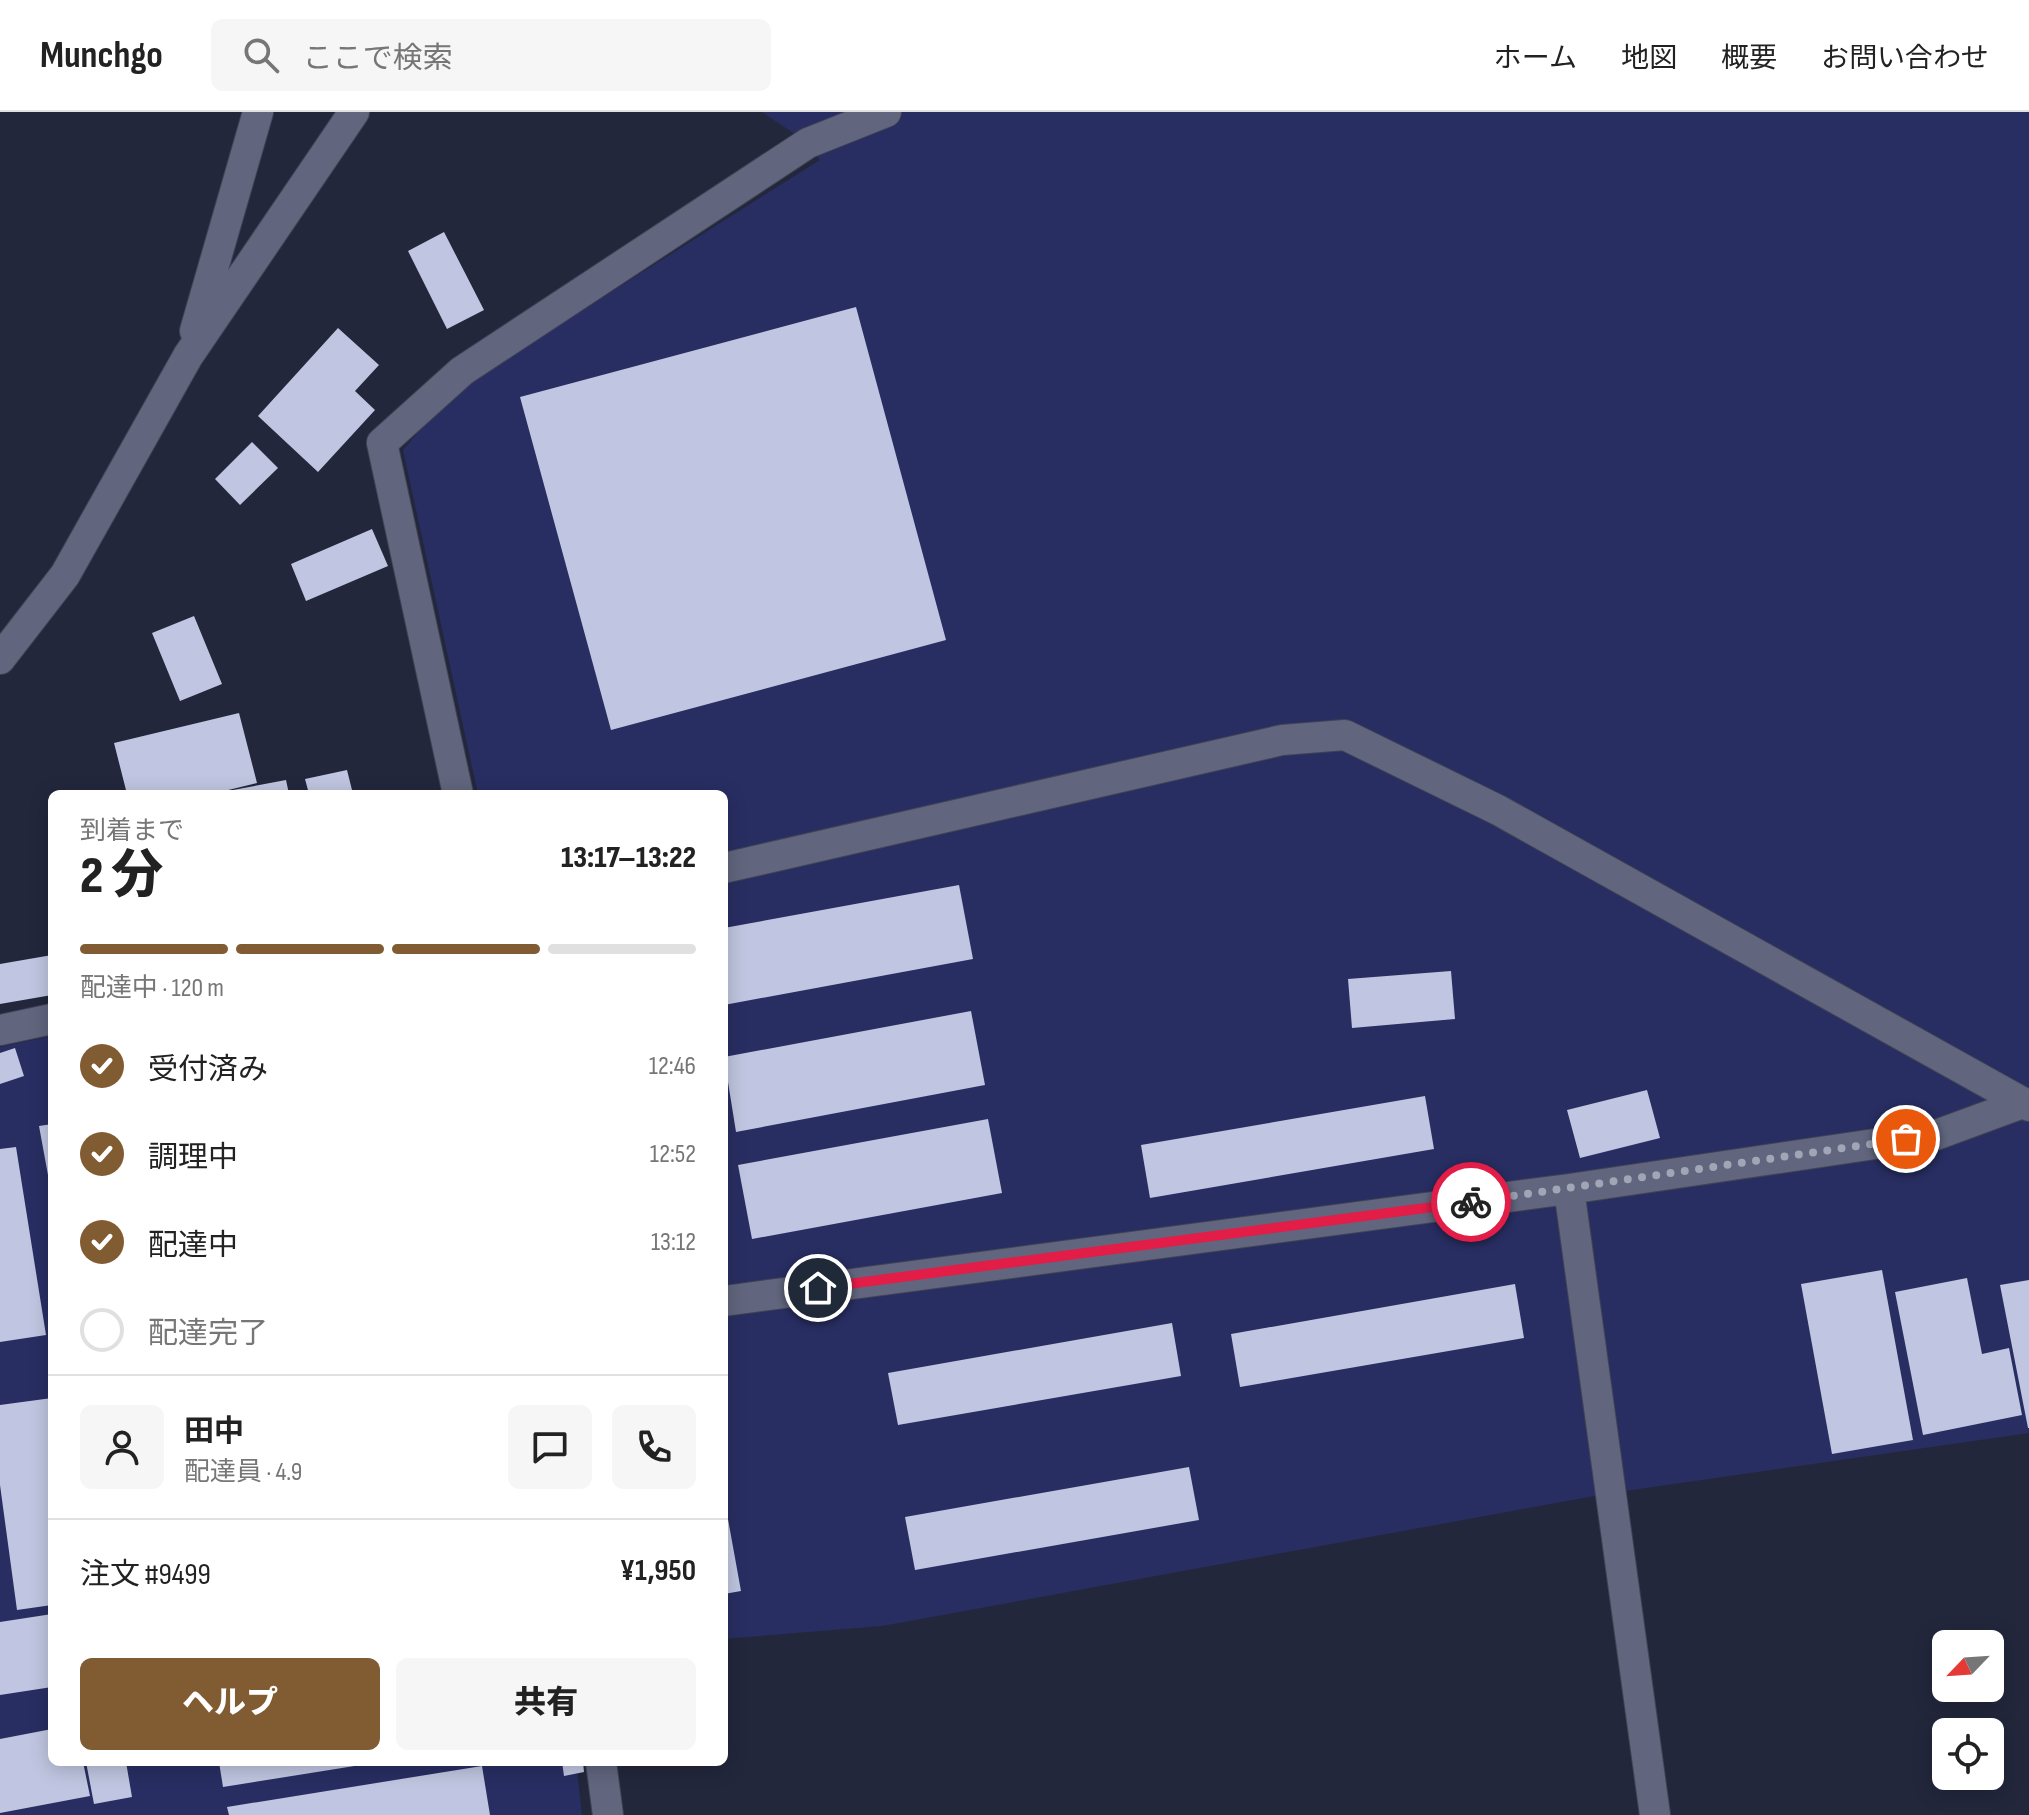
<!DOCTYPE html>
<html lang="ja">
<meta charset="utf-8">
<style>
body{margin:0;font-family:"Sofia Sans Condensed","Noto Sans JP",sans-serif;background:#f6f6f6;color:#222;height:100vh;display:flex;flex-direction:column;font-size:30px;white-space:nowrap}
*{box-sizing:border-box;margin:0}
p{font-size:26px;color:#767676}
.icon{flex:none;width:44px;height:44px;fill:none;stroke:currentColor;stroke-width:2;stroke-linecap:round;stroke-linejoin:round}
.map{position:relative;flex:1;overflow:hidden}
.drawer{position:absolute;left:48px;top:678px;width:680px;height:976px;display:flex;flex-direction:column;background:#fff;border-radius:12px;box-shadow:0 4px 20px #0003}
.drawer>*{flex:none}
.needle{width:52px;rotate:245deg}
.tools{position:absolute;left:1932px;top:1518px;display:grid;gap:16px}
.tools a{display:grid;place-items:center;width:72px;height:72px;border-radius:12px;background:#fff;box-shadow:0 4px 20px #0003;font-size:40px}
.pin{position:absolute;display:grid;place-items:center;width:68px;height:68px;color:#fff;margin:-34px;border:4px solid #fff;border-radius:50%;box-shadow:0 2px 8px #0007}
.courier{position:absolute;display:grid;place-items:center;width:80px;height:80px;margin:-40px;border:6px solid #e11d48;border-radius:50%;background:#fff;color:#222;box-shadow:0 2px 10px #0007}
.headline em{font-style:normal;font-weight:800}
.headline div{display:flex;flex-direction:column-reverse}
.headline{display:flex;align-items:center;justify-content:space-between;height:136px;padding:0 32px}
h1{font-size:52px;font-weight:800;line-height:60px}
.bar{display:grid;grid-template-columns:repeat(4,1fr);gap:12px 8px;align-content:center;height:96px;padding:0 32px}
.bar i{height:10px;border-radius:6px;background:#e0e0e0}
.bar .selected{background:#815c33}
.bar p{grid-column:span 4}
.line{display:flex;align-items:center;gap:20px;padding:0 32px;border-top:2px solid #e0e0e0}
.line div{flex:1}
.round{display:grid;place-items:center;flex:none;width:84px;height:84px;border-radius:12px;background:#f6f6f6}
ol{padding:0 32px;list-style:none}
li{display:flex;align-items:center;gap:24px;height:88px}
li p{margin-inline-start:auto}
li .icon{padding:8px;border-radius:50%;background:#815c33;color:#fff;stroke-width:4}
li:last-child{color:#767676}
li i{width:44px;height:44px;border:4px solid #e0e0e0;border-radius:50%}
.button{display:flex;gap:16px;margin-top:auto;padding:16px 32px}
.button a{flex:1;height:92px;border-radius:12px;background:#815c33;color:#fff;font-size:32px;font-weight:800;line-height:92px;text-align:center}
.button a+a{background:#f6f6f6;color:#222}
header{display:flex;align-items:center;gap:48px;box-sizing:border-box;height:112px;padding:0 40px;background:#fff;border-bottom:2px solid #e0e0e0}
header strong{font-size:38px}
nav{display:flex;gap:44px;margin-inline-start:auto;font-size:28px}
.search{width:560px;height:72px;background:#f6f6f6;display:flex;align-items:center;gap:20px;box-sizing:border-box;padding:0 28px;border-radius:12px;color:#767676;font-size:30px}
.map>svg:first-child{display:block}
</style>
<header>
<strong>Munchgo</strong>
<div class="search"><svg class="icon" aria-label="search" viewBox="0 0 24 24"><circle cx="10" cy="10" r="6"/><path d="M15 15l6 6"/></svg>ここで検索</div>
<nav><a>ホーム</a><a>地図</a><a>概要</a><a>お問い合わせ</a></nav>
</header>
<div class="map">
<svg width="2029" height="1703" viewBox="0 0 2029 1703">
<rect width="100%" height="100%" fill="#23273c"/>
<path fill="#282e62" d="M762,0H2029V1321L1611,1381L882,1514L724,1527V682H478L403,338L438,297L470,269L820,48L808,31Z
M52,924V1650H576L582,1703H0V935Z"/>
<path fill="#c0c6e1" d="M444,120L484,198L447,217L408,139Z
M856,195L946,528L611,618L520,285Z
M338,216L379,253L355,279L375,298L318,360L258,304Z
M252,330L278,356L240,393L215,367Z
M372,417L388,454L306,489L291,452Z
M194,504L222,572L180,589L152,521Z
M239,601L257,671L212,682H127L114,631Z
M347,658L353,682H309L305,667Z
M286,668L289,682H234L233,678Z
M959,773L973,847L724,893V816Z
M52,843V883L0,892V852Z
M1451,859L1455,907L1352,916L1348,867Z
M971,899L985,973L736,1020L724,945Z
M15,936L24,964L0,972V941Z
M1647,978L1660,1026L1580,1046L1567,998Z
M1425,984L1434,1037L1150,1086L1141,1033Z
M988,1007L1002,1081L752,1127L738,1053Z
M52,1012V1074H50L39,1014Z
M16,1035L46,1223L0,1230V1037Z
M1882,1158L1913,1328L1832,1342L1801,1172Z
M1967,1166L1982,1242L2009,1236L2022,1303L1923,1323L1895,1180Z
M2029,1168V1316H2028L2000,1173Z
M1515,1172L1524,1226L1240,1275L1231,1222Z
M1172,1211L1181,1264L898,1313L888,1261Z
M52,1286V1493L17,1498L0,1373V1293Z
M1189,1355L1199,1408L915,1458L905,1405Z
M724,1385L741,1479L724,1482Z
M52,1502V1575L0,1583V1510Z
M52,1617V1650H83L90,1684L0,1701V1627Z
M86,1650H126L132,1685L94,1692Z
M219,1650H367V1652L223,1675Z
M562,1650H583L584,1660L564,1664Z
M482,1654L490,1703H229L227,1695Z"/>
<g fill="none" stroke-linecap="round" stroke-linejoin="round">
<defs>
<path id="minor" d="M195,219L258,0
M0,547L65,463L188,244L354,0
M458,682L382,331L462,259L808,31L886,0
M724,756L1282,628L1345,623L1498,698L2029,994
M0,918L52,907
M1569,1077L1655,1703
M724,1189L1569,1077L1936,1023L2023,991
M601,1650L608,1703"/>
</defs>
<use href="#minor" stroke="#414455" stroke-width="32"/>
<use href="#minor" stroke="#61667e" stroke-width="30"/>
</g>
<g fill="none" stroke-linecap="round" stroke-linejoin="round">
<path stroke="#a1a5b6" stroke-width="8" stroke-dasharray="0 14.4" d="M1471,1090L1906,1027"/>
<path stroke="#e11d48" stroke-width="10" d="M818,1176L1471,1090"/>
</g>
</svg>
<div class="tools">
<a><svg class="needle" viewBox="-14 -14 28 28"><path d="M0-13l5 13h-10z" fill="#e53935"/><path d="M0 13l5-13h-10z" fill="#767676"/></svg></a>
<a><svg class="icon" aria-label="locate" viewBox="0 0 24 24"><circle cx="12" cy="12" r="6"/><path d="M12 2v4M12 18v4M2 12h4M18 12h4"/></svg></a>
</div>
<div class="pin" style="left:1906px;top:1027px;background:#ea580c"><svg class="icon" aria-label="bag" viewBox="0 0 24 24"><path d="M5 8h14l-1 12H6zM9 8a3 3 0 0 1 6 0"/></svg></div>
<div class="pin" style="left:818px;top:1176px;background:#1f2937"><svg class="icon" aria-label="home" viewBox="0 0 24 24"><path d="M3 11l9-7 9 7M6 9v11h12V9"/></svg></div>
<div class="courier" style="left:1471px;top:1090px"><svg class="icon" aria-label="bike" viewBox="0 0 24 24"><circle cx="6" cy="16" r="4"/><circle cx="18" cy="16" r="4"/><path d="M6 16l4-8h5l3 8M10 8l3 8H6M13 5h3"/></svg></div>
<section class="drawer">
<div class="headline"><div><h1>2 分</h1><p>到着まで</p></div><em>13:17–13:22</em></div>
<div class="bar"><i class="selected"></i><i class="selected"></i><i class="selected"></i><i></i><p>配達中 · 120 m</p></div>
<ol>
<li><svg class="icon" aria-label="check" viewBox="0 0 24 24"><path d="M5 12l5 5 9-10"/></svg>受付済み<p>12:46</p></li>
<li><svg class="icon" aria-label="check" viewBox="0 0 24 24"><path d="M5 12l5 5 9-10"/></svg>調理中<p>12:52</p></li>
<li><svg class="icon" aria-label="check" viewBox="0 0 24 24"><path d="M5 12l5 5 9-10"/></svg>配達中<p>13:12</p></li>
<li><i></i>配達完了</li>
</ol>
<div class="line" style="height:144px"><a class="round"><svg class="icon" aria-label="person" viewBox="0 0 24 24"><circle cx="12" cy="8" r="4"/><path d="M4 21q1-7 8-7t8 7"/></svg></a><div><b>田中</b><p>配達員 · 4.9</p></div><a class="round"><svg class="icon" aria-label="chat" viewBox="0 0 24 24"><path d="M4 5h16v11H9l-5 4z"/></svg></a><a class="round"><svg class="icon" aria-label="phone" viewBox="0 0 24 24"><path d="M5 4h4l2 5-3 2q2 4 5 5l2-3 5 2v4C11 20 4 13 5 4z"/></svg></a></div>
<div class="line" style="height:104px"><div>注文 #9499</div><b>¥1,950</b></div>
<div class="button"><a>ヘルプ</a><a>共有</a></div>
</section>
</div>
